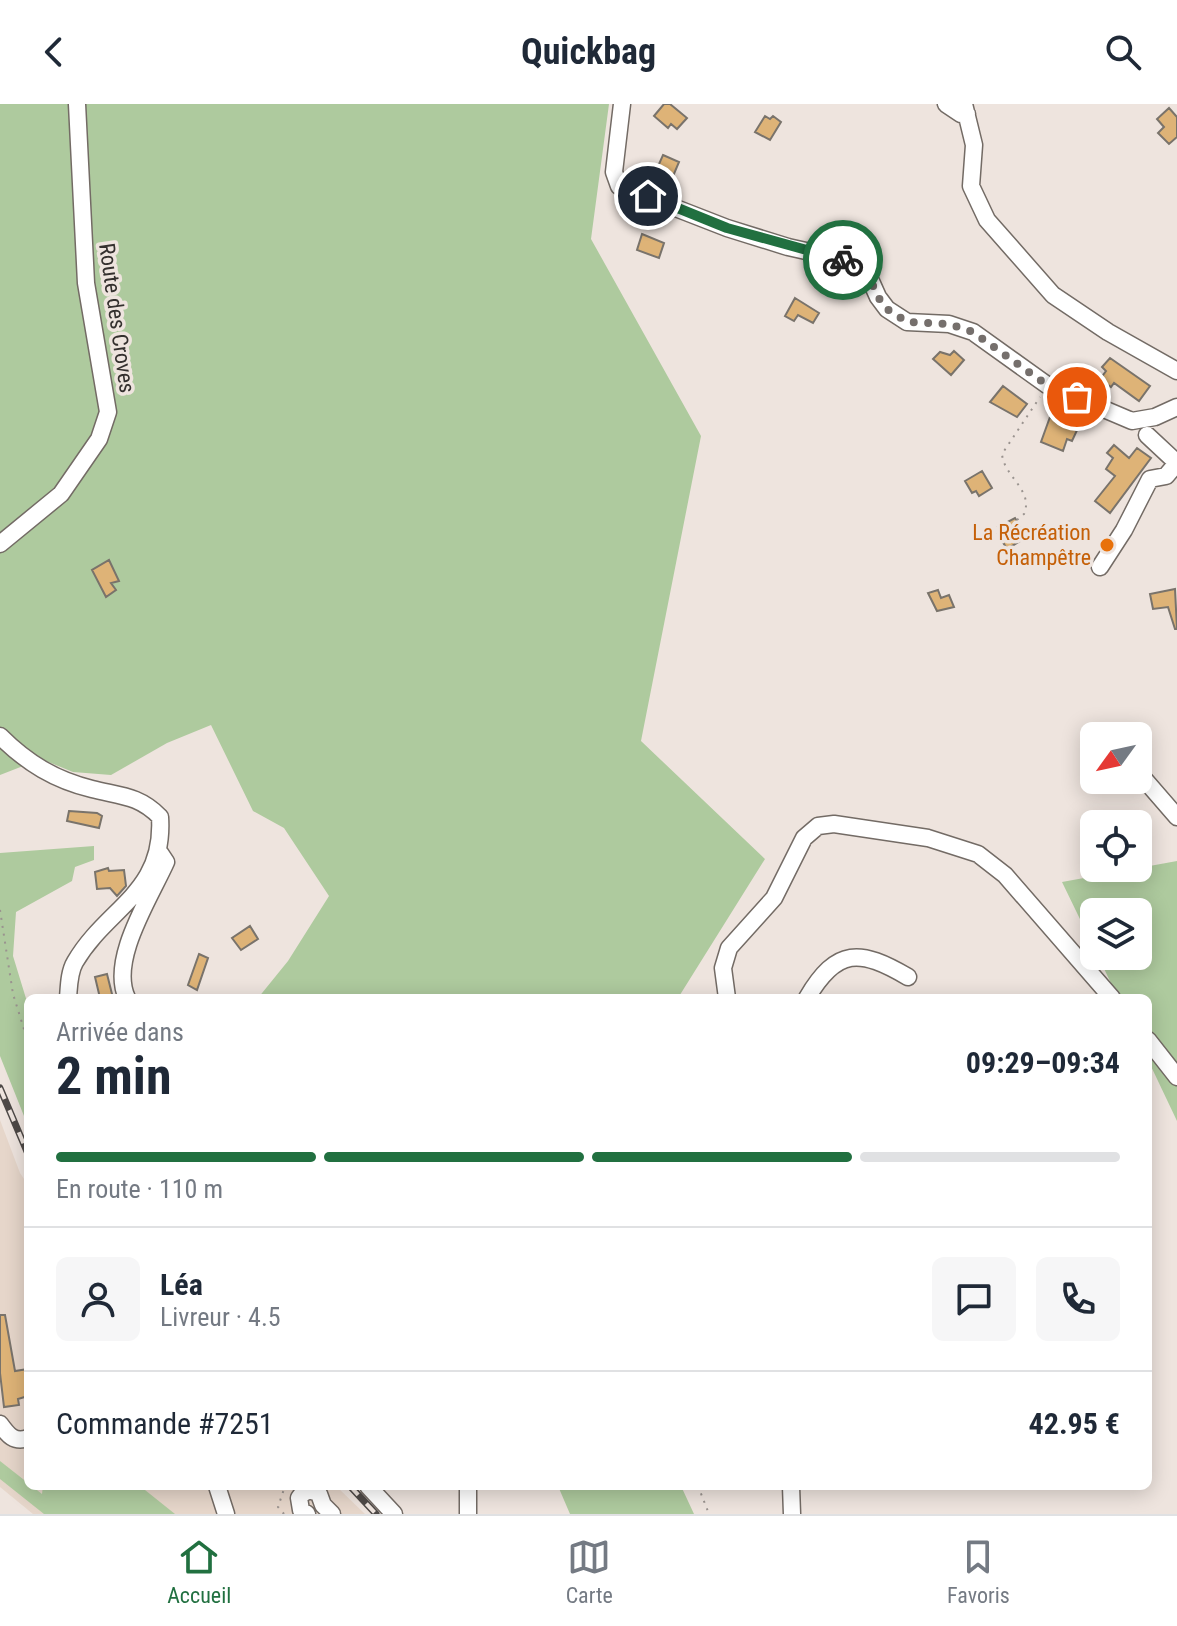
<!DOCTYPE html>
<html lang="fr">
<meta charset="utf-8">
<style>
body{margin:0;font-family:"Roboto Condensed",sans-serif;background:#f6f6f7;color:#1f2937;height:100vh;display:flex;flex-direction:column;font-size:30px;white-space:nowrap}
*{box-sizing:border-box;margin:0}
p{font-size:26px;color:#747a83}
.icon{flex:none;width:44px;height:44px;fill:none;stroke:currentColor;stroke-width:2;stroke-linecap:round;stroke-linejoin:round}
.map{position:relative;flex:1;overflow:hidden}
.details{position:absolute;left:24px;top:890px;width:1128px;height:496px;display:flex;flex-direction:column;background:#fff;border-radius:12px;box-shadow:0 4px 20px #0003}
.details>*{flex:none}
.needle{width:52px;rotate:237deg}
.fabs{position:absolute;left:1080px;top:618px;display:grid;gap:16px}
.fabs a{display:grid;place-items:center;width:72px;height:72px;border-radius:12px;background:#fff;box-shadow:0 4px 20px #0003;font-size:40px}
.pin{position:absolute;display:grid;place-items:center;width:68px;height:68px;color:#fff;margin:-34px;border:4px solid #fff;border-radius:50%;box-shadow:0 2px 8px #0007}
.courier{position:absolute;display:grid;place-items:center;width:80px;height:80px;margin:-40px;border:6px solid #217040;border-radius:50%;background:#fff;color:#222;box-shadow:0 2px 10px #0007}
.head em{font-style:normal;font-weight:700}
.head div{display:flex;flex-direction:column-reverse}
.head{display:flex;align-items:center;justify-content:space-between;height:136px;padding:0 32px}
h1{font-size:52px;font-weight:700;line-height:60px}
.bar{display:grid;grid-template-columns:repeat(4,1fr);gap:12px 8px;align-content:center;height:96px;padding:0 32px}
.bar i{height:10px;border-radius:6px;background:#e0e1e3}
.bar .active{background:#217040}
.bar p{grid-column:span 4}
.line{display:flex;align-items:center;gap:20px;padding:0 32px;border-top:2px solid #e0e1e3}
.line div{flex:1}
.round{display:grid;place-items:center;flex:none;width:84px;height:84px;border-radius:12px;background:#f6f6f7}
header{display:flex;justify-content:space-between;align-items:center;height:104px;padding:0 32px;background:#fff;font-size:36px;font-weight:700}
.tabs{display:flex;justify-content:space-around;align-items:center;height:112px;border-top:2px solid #e0e1e3;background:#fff;font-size:22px;color:#747a83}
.tabs a{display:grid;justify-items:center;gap:4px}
.tabs .active{color:#217040}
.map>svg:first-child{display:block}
</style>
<header><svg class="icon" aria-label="back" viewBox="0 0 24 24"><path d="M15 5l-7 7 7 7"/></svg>Quickbag<svg class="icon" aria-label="search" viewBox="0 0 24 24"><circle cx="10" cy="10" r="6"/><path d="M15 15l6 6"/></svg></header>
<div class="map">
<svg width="1177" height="1410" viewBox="0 0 1177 1410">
<rect width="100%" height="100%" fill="#eee4de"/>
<path fill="#e6d6ca" d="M0,1016L20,1069L28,1081V1382H336L365,1410H33L0,1383Z"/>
<path fill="#aeca9e" d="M0,0H609L591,135L701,332L641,637L765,755L678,894H258L288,857L329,792L284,724L253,707L211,621L167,639L111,671L73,668L41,655L0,671Z
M94,742V756L75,763L72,777L16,808L13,852L28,901V1022L0,952V749Z
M1177,757V1017L1148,956V894H1118L1098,852H1138V808H1094V844L1062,778Z
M0,1357L42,1390L43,1382H140L175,1410H44L0,1375Z
M558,1382H681L694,1410H570Z"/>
<path fill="#deb377" stroke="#79736b" stroke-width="2" d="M664,0H670L687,14L677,25L671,20L668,24L654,12Z
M1169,4L1177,13V33L1169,40L1158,29L1164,23L1157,15Z
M765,12L770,15L773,12L781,18L770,36L755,28Z
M663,51L679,58L671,77L655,69Z
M642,130L664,139L659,154L637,146Z
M795,194L819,209L813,219L798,211L794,217L785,212Z
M954,247L964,256L951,271L933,255L940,248L950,251Z
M1110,254L1150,282L1139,297L1114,279L1111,283L1100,275L1106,267L1102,263Z
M1003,282L1027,300L1017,313L990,298Z
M1050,313L1078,324L1072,337L1067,335L1063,347L1041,338Z
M1114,341L1129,354L1137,344L1151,354L1110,409L1095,397L1115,372L1106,365L1113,354L1107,349Z
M982,367L992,384L979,392L976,387L972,389L965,377Z
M1015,414L1025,430V434L1007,445L998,430L1001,428L998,423Z
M109,456L119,477L111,479L116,486L106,493L92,466Z
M1175,485L1177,525H1175L1168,503L1153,505L1150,490Z
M938,486L941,494L949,491L954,503L937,507L928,489Z
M69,707L97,709L102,712L99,724L67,717Z
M108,764L109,767L124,766L126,782L117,792L110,784L97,785L95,768Z
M250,822L258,835L241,846L232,834Z
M199,850L208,854L197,886L188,881Z
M107,870L113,894H100L95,873Z
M0,1211H5L15,1267L28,1265V1292L18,1295L19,1301L4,1303L0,1269Z"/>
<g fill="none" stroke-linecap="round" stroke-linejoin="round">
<defs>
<path id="minor" d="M622,0L614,68L619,82L727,124L788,143L855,158L865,164L878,193L887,205L907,218L949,220L973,228L1047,281L1132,317L1155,313L1177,303
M946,0L961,10H967
M964,0L974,41L971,82L987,116L1053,191L1108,228L1177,267
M0,440L61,390L99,335L108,308L86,179L77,0
M1100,463L1124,426L1150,375L1166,372L1177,359L1147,331
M0,632C27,659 55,676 92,685C119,692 139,691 160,713C165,789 107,803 75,858C69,868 69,882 68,894
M1138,668L1177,713
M127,894C109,856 150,794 166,758L160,749
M727,894L723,864L729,844L774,794L804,734L818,722L834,720L928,734L978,750L1005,771L1112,894
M807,894C837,843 860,845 908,873
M1148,936L1177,973
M0,1320C8,1331 14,1339 28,1334
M217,1382L226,1410
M368,1382L394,1410
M468,1382V1410
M791,1382L792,1410
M307,1410L301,1406L299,1394C304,1386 312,1385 319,1390L323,1401L332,1410"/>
</defs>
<use href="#minor" stroke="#736b65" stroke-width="19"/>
<path stroke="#9a938f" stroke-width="2" stroke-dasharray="2 6" stroke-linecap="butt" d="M1017,416L1024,410C1034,386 1004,373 1002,350L1040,293
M0,806L13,890L28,938
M698,1382L709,1410
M284,1410L278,1403L285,1382"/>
<use href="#minor" stroke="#fff" stroke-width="16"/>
<defs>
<path id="rail" d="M0,984L28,1050
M350,1382L376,1410"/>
</defs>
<use href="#rail" stroke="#4e4947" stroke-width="7"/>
<use href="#rail" stroke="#eee4de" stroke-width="4" stroke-dasharray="12" stroke-linecap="butt"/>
</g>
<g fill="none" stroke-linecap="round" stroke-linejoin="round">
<path stroke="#756f6c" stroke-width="8" stroke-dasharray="0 14.4" d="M843,156L865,164L878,193L887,205L907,218L949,220L973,228L1047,281L1077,293"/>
<path stroke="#217040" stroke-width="10" d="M648,92L727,124L843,156"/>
</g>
<circle fill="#e8710a" stroke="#eee4de" stroke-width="3" cx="1107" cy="441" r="8"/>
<g text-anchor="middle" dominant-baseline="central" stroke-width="7" stroke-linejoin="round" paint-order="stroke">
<g font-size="22" fill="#34302e" stroke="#eee4de">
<text transform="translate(117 214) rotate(82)">Route des Croves</text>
</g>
<g font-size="22" fill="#c56008" stroke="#eee4de" text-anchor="end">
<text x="1091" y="428">La Récréation<tspan x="1091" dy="25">Champêtre</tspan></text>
</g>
</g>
</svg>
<div class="fabs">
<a><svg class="needle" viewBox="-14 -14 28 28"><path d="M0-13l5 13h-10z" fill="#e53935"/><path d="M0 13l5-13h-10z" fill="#747a83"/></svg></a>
<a><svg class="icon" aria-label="locate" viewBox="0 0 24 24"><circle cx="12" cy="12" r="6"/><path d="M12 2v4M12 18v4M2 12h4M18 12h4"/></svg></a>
<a><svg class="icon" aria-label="layers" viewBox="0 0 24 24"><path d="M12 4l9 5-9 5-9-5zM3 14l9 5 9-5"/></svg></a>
</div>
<div class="pin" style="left:1077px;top:293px;background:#ea580c"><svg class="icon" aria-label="bag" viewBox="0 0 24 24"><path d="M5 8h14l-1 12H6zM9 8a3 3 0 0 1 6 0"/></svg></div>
<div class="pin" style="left:648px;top:92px;background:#1f2937"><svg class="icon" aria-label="home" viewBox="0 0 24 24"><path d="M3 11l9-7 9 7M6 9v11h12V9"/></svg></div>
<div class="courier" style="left:843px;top:156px"><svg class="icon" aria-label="bike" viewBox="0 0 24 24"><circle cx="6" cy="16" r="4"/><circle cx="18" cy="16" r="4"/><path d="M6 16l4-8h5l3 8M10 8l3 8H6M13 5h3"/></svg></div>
<section class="details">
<div class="head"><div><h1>2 min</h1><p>Arrivée dans</p></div><em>09:29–09:34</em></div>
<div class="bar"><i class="active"></i><i class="active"></i><i class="active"></i><i></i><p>En route · 110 m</p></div>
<div class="line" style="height:144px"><a class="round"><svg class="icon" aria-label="person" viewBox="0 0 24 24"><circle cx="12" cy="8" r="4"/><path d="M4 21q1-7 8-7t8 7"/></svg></a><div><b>Léa</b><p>Livreur · 4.5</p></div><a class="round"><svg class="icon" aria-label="chat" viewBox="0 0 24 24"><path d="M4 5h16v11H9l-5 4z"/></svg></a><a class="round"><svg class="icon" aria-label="phone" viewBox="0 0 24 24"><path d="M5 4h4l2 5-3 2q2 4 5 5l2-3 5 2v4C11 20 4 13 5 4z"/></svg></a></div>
<div class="line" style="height:104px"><div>Commande #7251</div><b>42.95 €</b></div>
</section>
</div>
<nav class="tabs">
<a class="active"><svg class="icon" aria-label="home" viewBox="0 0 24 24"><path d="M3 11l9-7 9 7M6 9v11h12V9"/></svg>Accueil</a>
<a><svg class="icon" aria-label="map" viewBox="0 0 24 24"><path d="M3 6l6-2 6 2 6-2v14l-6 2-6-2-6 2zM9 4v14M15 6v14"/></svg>Carte</a>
<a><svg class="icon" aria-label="saved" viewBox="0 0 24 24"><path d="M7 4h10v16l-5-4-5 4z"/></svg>Favoris</a>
</nav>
